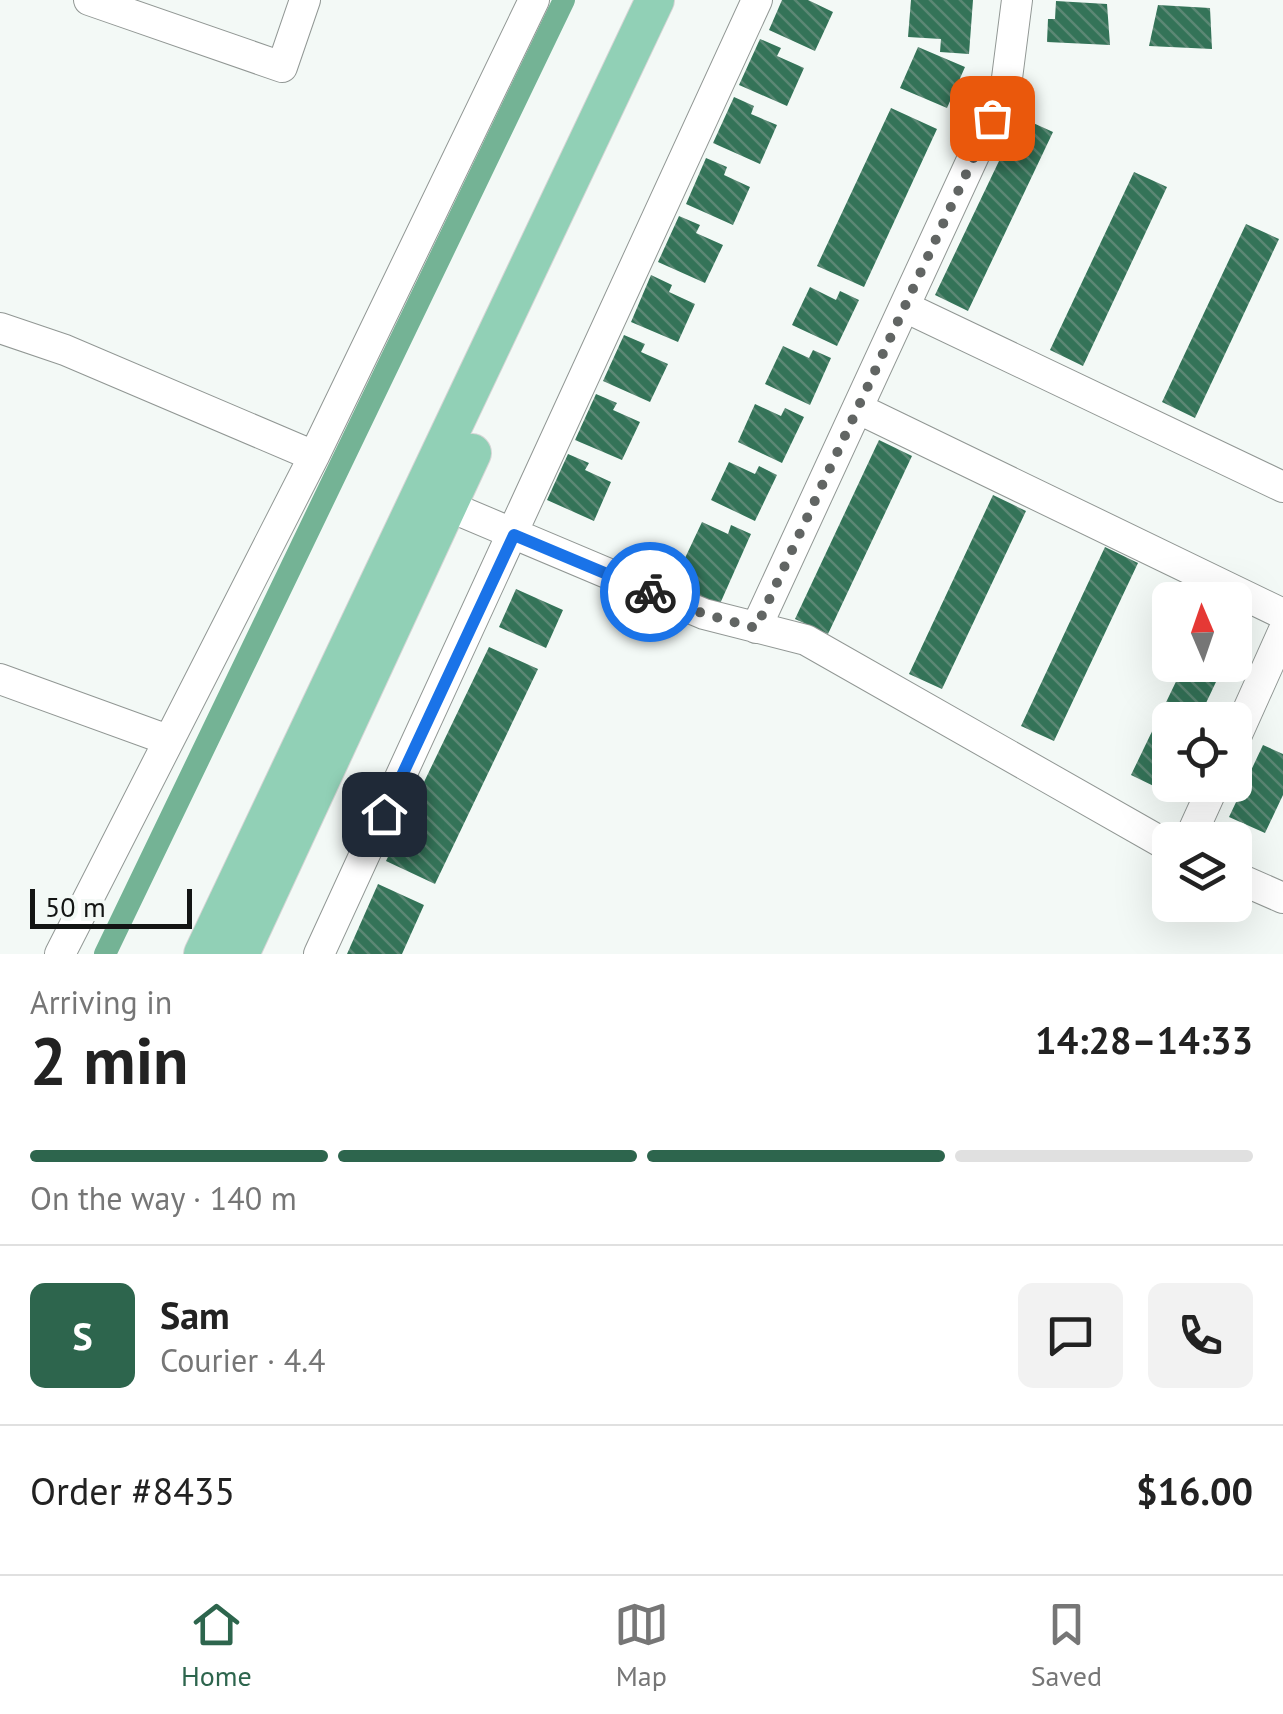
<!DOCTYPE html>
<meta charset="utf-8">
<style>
body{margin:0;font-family:"PT Sans",sans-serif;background:#f2f2f2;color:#222;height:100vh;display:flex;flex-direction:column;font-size:38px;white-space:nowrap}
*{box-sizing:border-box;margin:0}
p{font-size:32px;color:#767676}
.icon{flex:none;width:55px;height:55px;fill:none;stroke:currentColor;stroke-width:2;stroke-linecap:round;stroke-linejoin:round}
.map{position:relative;height:954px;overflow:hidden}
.side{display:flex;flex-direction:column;background:#fff;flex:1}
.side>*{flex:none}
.needle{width:65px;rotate:358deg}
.controls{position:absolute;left:1152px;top:582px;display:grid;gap:20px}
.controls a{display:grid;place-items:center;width:100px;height:100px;border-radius:15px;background:#fff;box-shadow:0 10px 40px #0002;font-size:50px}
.scale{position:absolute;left:30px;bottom:25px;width:162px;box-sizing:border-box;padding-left:10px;border:5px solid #131514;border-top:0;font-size:28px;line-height:35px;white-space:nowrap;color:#131514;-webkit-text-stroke:8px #f3f9f6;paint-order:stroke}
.pin{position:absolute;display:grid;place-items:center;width:85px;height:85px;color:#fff;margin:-42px;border-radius:20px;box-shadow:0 5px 15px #0006}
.courier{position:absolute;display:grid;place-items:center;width:100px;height:100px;margin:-50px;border:8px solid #1a73e8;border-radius:50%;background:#fff;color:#222;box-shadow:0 2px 12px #0007}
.head em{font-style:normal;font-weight:800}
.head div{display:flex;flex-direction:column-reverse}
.head{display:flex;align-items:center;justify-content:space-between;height:170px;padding:0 30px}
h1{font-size:65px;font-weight:800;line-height:75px}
.bar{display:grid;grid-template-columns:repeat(4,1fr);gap:15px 10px;align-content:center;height:120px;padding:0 30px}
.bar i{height:12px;border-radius:8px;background:#e0e0e0}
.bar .on{background:#2d654d}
.bar p{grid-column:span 4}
.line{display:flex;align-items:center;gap:25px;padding:0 30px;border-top:2px solid #e0e0e0}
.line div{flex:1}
.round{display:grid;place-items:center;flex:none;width:105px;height:105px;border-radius:15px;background:#f2f2f2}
.tabs{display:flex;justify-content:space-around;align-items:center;height:140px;border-top:2px solid #e0e0e0;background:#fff;font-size:28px;color:#767676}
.tabs a{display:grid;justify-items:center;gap:5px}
.tabs .on{color:#2d654d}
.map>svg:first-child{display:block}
</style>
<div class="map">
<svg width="1283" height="954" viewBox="0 0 1283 954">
<defs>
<pattern id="building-back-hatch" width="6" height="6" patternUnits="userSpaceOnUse" patternTransform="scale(2.5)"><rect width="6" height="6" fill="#347358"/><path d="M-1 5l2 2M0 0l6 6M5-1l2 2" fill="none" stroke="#5c8875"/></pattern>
</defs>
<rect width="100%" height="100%" fill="#f3f9f6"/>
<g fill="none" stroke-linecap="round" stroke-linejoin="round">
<path stroke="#74b395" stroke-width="22" d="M105,954L564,0"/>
</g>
<path fill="url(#building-back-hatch)" d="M782,0H808L833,12L815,51L769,30Z
M911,0H973L969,54L940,52L941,39L908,37Z
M1056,1L1107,4L1110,45L1047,42L1048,19H1055Z
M1158,5L1210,8L1212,49L1149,46Z
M760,39L781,48L777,56L804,68L787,106L739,85Z
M918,47L965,67L947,108L900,88Z
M734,97L754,106L751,114L777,125L760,164L713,143Z
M891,108L937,129L864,287L817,266Z
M1020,117L1053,132L968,311L935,295Z
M706,158L727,167L724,175L750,187L733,225L686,204Z
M1134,172L1167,187L1083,366L1050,350Z
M679,216L700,225L696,233L723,245L705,283L658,262Z
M1246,224L1279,239L1195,418L1162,402Z
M651,275L672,285L669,292L695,304L678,342L631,322Z
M810,287L836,300L840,291L859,300L837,346L792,325Z
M624,335L645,344L641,352L668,364L650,402L603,381Z
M783,346L809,358L813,350L831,358L810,405L765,384Z
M596,394L617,403L613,410L640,422L622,460L575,440Z
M755,404L781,416L785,408L804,417L782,463L738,442Z
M879,440L912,456L828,634L795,619Z
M568,454L589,463L585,470L611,482L594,521L547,500Z
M729,462L755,474L759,466L777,475L755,521L711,500Z
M993,495L1026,511L942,689L909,674Z
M702,522L728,534L731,525L751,534L719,606L628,565L632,555L677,575Z
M1105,547L1138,563L1054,741L1021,726Z
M516,589L563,610L546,648L499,627Z
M489,647L538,669L435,884L386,861Z
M1184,665H1224L1198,720H1170V779L1164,791L1131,775Z
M1263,745L1283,754V795L1265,833L1229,817Z
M378,884L424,905L402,954H347Z"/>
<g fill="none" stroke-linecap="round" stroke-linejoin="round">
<defs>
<path id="minor" d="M89,0L282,67L305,0
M907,308L1283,487
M0,328L65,350L314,456
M859,409L1283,614
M448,506L704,614L806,640L1170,847
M756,628L1006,86L1017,0
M0,679L168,740
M1235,739L1283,632
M1189,840L1214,785
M1235,877L1283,898
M60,954L314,456L534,0
M319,954L757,0"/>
<path id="major" d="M203,954L655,0
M240,954L472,453"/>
</defs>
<use href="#minor" stroke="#919794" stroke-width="32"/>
<use href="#major" stroke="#d5d5d5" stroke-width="40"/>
<use href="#minor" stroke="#fff" stroke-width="30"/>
<use href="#major" stroke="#91d0b6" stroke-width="38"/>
</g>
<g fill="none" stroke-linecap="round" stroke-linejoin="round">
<path stroke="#616563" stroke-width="10" stroke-dasharray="0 18" d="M650,592L704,614L756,628L992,118"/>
<path stroke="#1a73e8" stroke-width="12" d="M384,814L514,535L650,592"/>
</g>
</svg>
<div class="controls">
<a><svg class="needle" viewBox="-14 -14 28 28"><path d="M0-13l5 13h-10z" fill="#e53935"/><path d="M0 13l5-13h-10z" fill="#767676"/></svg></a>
<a><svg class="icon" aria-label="locate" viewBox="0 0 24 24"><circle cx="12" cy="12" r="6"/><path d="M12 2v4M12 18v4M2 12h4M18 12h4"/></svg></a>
<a><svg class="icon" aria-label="layers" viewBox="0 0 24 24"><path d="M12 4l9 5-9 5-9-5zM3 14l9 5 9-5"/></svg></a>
</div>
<div class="scale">50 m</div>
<div class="pin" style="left:992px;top:118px;background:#ea580c"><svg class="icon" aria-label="bag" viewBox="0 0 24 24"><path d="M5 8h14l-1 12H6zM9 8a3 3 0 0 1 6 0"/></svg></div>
<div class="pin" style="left:384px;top:814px;background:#1f2937"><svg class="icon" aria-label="home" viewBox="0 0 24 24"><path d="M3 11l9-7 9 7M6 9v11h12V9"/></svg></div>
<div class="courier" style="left:650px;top:592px"><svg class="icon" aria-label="bike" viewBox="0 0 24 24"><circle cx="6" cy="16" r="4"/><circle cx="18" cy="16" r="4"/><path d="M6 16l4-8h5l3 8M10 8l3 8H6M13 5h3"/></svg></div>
</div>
<section class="side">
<div class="head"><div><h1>2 min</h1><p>Arriving in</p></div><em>14:28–14:33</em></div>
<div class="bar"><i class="on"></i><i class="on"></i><i class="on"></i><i></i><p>On the way · 140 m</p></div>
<div class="line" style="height:180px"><b class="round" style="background:#2d654d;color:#fff">S</b><div><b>Sam</b><p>Courier · 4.4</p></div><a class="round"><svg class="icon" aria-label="chat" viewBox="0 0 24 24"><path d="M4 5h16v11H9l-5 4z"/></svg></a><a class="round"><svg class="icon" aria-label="phone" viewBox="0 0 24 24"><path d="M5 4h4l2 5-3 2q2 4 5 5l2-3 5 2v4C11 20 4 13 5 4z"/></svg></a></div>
<div class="line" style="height:130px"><div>Order #8435</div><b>$16.00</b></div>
</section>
<nav class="tabs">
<a class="on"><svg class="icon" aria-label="home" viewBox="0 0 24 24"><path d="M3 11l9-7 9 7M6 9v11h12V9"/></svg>Home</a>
<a><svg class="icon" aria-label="map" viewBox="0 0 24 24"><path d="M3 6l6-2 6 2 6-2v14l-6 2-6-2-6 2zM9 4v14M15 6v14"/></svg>Map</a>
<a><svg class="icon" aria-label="saved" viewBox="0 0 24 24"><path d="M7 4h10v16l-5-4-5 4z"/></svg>Saved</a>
</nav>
